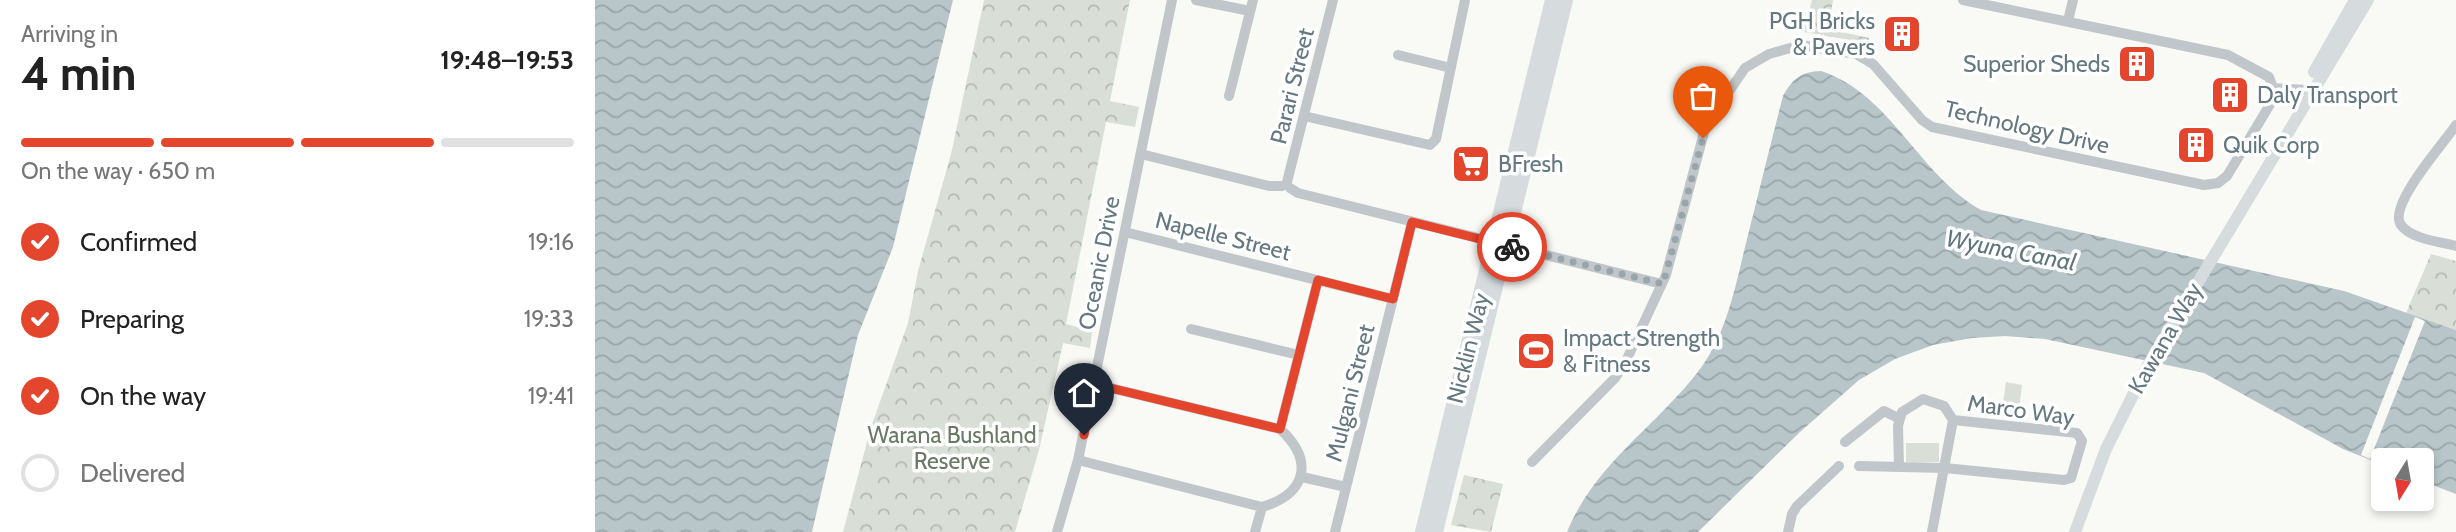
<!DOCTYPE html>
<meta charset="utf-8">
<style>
body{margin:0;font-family:Cabin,sans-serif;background:#f2f2f2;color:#222;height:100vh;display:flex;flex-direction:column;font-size:26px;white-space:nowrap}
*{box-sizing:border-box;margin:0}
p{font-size:23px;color:#767676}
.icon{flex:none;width:38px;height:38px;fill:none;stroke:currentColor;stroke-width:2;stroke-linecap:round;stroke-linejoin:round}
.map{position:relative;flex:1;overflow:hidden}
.sheet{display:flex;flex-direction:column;background:#fff;width:595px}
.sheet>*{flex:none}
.needle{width:46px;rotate:191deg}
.tools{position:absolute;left:1776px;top:448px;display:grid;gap:14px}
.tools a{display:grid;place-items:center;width:63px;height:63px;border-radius:7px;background:#fff;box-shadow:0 4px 10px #0003;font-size:35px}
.pin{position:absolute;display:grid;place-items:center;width:60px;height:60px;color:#fff;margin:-72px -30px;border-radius:50% 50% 50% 0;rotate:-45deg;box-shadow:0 0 7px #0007}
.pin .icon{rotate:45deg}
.courier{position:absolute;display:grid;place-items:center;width:70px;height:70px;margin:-35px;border:5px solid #e3452d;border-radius:50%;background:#fff;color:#222;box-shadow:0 2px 9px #0007}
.summary em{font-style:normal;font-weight:700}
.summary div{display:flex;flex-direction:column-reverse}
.summary{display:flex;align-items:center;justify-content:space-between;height:119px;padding:0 21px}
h1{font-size:46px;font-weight:700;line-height:52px}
.bar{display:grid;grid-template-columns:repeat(4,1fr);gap:10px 7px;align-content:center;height:84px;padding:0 21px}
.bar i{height:9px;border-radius:5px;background:#e0e0e0}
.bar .active{background:#e3452d}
.bar p{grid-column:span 4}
ol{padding:0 21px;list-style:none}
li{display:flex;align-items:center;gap:21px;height:77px}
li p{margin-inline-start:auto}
li .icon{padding:7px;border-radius:50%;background:#e3452d;color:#fff;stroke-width:4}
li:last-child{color:#767676}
li i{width:38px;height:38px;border:4px solid #e0e0e0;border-radius:50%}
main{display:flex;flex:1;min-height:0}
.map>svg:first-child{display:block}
</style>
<main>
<section class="sheet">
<div class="summary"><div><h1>4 min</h1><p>Arriving in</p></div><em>19:48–19:53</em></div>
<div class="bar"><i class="active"></i><i class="active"></i><i class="active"></i><i></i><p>On the way · 650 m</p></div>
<ol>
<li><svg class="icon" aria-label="check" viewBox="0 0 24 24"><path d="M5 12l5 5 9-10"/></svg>Confirmed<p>19:16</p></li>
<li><svg class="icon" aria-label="check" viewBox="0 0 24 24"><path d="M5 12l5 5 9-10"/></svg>Preparing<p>19:33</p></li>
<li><svg class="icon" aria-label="check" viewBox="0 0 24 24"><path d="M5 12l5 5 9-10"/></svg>On the way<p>19:41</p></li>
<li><i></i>Delivered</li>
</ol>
</section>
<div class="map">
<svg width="1861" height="532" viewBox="0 0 1861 532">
<defs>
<pattern id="forest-crowns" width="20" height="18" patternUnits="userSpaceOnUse" patternTransform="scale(1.75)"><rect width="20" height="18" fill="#d9ded6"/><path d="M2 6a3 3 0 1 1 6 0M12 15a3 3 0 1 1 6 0" fill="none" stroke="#b4b9b3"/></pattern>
<pattern id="water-waves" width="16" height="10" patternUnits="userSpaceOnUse" patternTransform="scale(1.75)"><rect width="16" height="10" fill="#b8c6c9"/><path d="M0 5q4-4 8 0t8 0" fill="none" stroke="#99a6a9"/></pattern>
</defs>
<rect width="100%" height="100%" fill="#f9f9f6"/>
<path fill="url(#forest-crowns)" d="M389,0H535L515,101L544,107L540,127L511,122L471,324L497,331L495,348L468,343L444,450L420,532H248L276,427L313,323L323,271L356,154Z
M1217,0H1238L1233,29L1274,38L1273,43L1209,32Z
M1836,254L1861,261V330L1811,313Z
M869,475L908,484L896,532L856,525Z"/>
<path fill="#d9ded6" d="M1411,382L1427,385L1423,418L1406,417Z
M1311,443H1344V462H1311Z"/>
<path fill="url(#water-waves)" d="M0,0H358L298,247L263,335L217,532H0Z
M1226,71C1296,94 1323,174 1386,210L1749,291L1861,330V494L1827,481V460H1788V465L1748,449L1609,373L1450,339L1410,336L1377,338L1338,345L1300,359L1264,380L1205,432L1103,532H972C1000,464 1059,428 1102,373C1133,334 1141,282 1153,235C1165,188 1176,142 1188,96C1198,78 1206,72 1226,71Z"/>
<path fill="#f9f9f6" d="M1820,317L1830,321L1775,459L1766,455Z"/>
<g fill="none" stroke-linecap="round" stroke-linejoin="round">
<path stroke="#c0c6c9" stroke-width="10" d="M601,0L655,11
M1473,21L1478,0
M803,55L856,68
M1678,88L1710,90
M634,96L658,0
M709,116L835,145L841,139L870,0
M1861,125C1849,143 1792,206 1806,225C1816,239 1846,242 1861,246
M546,154L674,186H687
M692,182L738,0
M695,188L703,193L1067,284
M530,232L798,299
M596,329L704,355
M685,429L723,280
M1250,442L1289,411L1305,419
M483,460L667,507C711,494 720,461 685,429L499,384
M937,462L1020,378L1031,361L1071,275L1111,125L1150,68L1174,54L1206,45L1261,54L1278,64L1327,120L1337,127L1609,185L1623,183L1632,176L1677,101L1678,88L1674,77L1633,55L1368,0
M1264,466L1350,468L1469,480L1476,478L1487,441L1482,433L1358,420
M1304,467L1303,426L1307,412L1328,399L1349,406L1358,420L1337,532
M707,477L751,487
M462,532L483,460L577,0
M660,532L667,507
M740,532L817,222
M1193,532L1197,514L1202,506L1244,466"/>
<path stroke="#d6dbde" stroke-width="12" d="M1719,72L1760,0
M1480,532L1511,449L1552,367L1773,0"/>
<path stroke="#d6dbde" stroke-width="14" d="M827,532L957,0
M841,532L971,0"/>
</g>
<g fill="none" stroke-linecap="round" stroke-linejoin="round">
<path stroke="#98a5aa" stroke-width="7" stroke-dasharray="0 12.6" d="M917,247L1068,284L1108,138"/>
<path stroke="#e3452d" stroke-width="9" d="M489,435L499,384L685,429L723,280L798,299L817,222L917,247"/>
</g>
<defs>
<symbol id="building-square" viewBox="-11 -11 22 22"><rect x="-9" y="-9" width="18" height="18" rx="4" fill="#e3452d" stroke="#fff"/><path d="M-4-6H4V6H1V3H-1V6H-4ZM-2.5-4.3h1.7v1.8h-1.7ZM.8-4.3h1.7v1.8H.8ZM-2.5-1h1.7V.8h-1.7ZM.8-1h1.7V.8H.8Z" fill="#fff"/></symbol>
<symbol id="supermarket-square" viewBox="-11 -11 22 22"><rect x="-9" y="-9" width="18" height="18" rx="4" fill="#e3452d" stroke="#fff"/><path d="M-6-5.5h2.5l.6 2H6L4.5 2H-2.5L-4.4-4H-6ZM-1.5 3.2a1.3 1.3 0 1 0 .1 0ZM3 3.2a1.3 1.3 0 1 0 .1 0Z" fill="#fff"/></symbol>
<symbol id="stadium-square" viewBox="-11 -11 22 22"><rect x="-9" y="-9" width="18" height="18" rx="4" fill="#e3452d" stroke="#fff"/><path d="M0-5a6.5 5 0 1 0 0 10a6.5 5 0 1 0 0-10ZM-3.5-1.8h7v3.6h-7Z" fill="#fff"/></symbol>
</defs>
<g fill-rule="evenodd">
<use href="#building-square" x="1285" y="12" width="44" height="44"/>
<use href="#building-square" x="1520" y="42" width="44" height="44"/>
<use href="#building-square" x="1613" y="73" width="44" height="44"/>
<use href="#building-square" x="1579" y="123" width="44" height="44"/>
<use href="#supermarket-square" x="854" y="142" width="44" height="44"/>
<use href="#stadium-square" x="919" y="329" width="44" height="44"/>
</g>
<g text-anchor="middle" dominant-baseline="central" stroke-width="7" stroke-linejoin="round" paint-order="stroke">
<g font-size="23" fill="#647881" stroke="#fff" text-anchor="start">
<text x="1280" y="21" text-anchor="end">PGH Bricks<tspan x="1280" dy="26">&amp; Pavers</tspan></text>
<text x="1515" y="64" text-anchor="end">Superior Sheds</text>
<text x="1662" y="95">Daly Transport</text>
<text x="1628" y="145">Quik Corp</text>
<text x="903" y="164">BFresh</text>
<text x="968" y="338">Impact Strength<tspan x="968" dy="26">&amp; Fitness</tspan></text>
</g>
<g font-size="23" fill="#647881" stroke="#fff">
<text transform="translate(697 86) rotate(-76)">Parari Street</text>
<text transform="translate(1432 127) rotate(13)">Technology Drive</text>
<text transform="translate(628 236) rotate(14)">Napelle Street</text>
<text transform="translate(504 263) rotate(-79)">Oceanic Drive</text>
<text transform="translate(1570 338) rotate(-60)">Kawana Way</text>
<text transform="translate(873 348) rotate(-76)">Nicklin Way</text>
<text transform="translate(755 393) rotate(-76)">Mulgani Street</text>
<text transform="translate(1426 410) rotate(8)">Marco Way</text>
</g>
<g font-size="23" fill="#697963" stroke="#fff">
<text x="357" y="435">Warana Bushland<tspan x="357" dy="26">Reserve</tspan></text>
</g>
<g font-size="24" font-style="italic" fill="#5f767c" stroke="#fff">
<text transform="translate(1416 250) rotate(11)">Wyuna Canal</text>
</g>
</g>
</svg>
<div class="tools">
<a><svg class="needle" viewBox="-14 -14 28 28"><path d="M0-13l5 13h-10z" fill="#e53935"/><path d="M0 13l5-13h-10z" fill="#767676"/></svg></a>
</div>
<div class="pin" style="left:1108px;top:138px;background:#ea580c"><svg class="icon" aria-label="bag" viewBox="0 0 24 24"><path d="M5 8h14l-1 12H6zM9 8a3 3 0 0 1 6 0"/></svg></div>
<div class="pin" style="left:489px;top:435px;background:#1f2937"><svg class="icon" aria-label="home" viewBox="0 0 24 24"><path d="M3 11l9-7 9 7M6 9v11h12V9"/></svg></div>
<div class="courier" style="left:917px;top:247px"><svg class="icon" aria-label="bike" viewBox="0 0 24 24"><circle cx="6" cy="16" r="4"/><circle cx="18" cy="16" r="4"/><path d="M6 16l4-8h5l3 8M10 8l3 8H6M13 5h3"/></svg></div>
</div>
</main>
